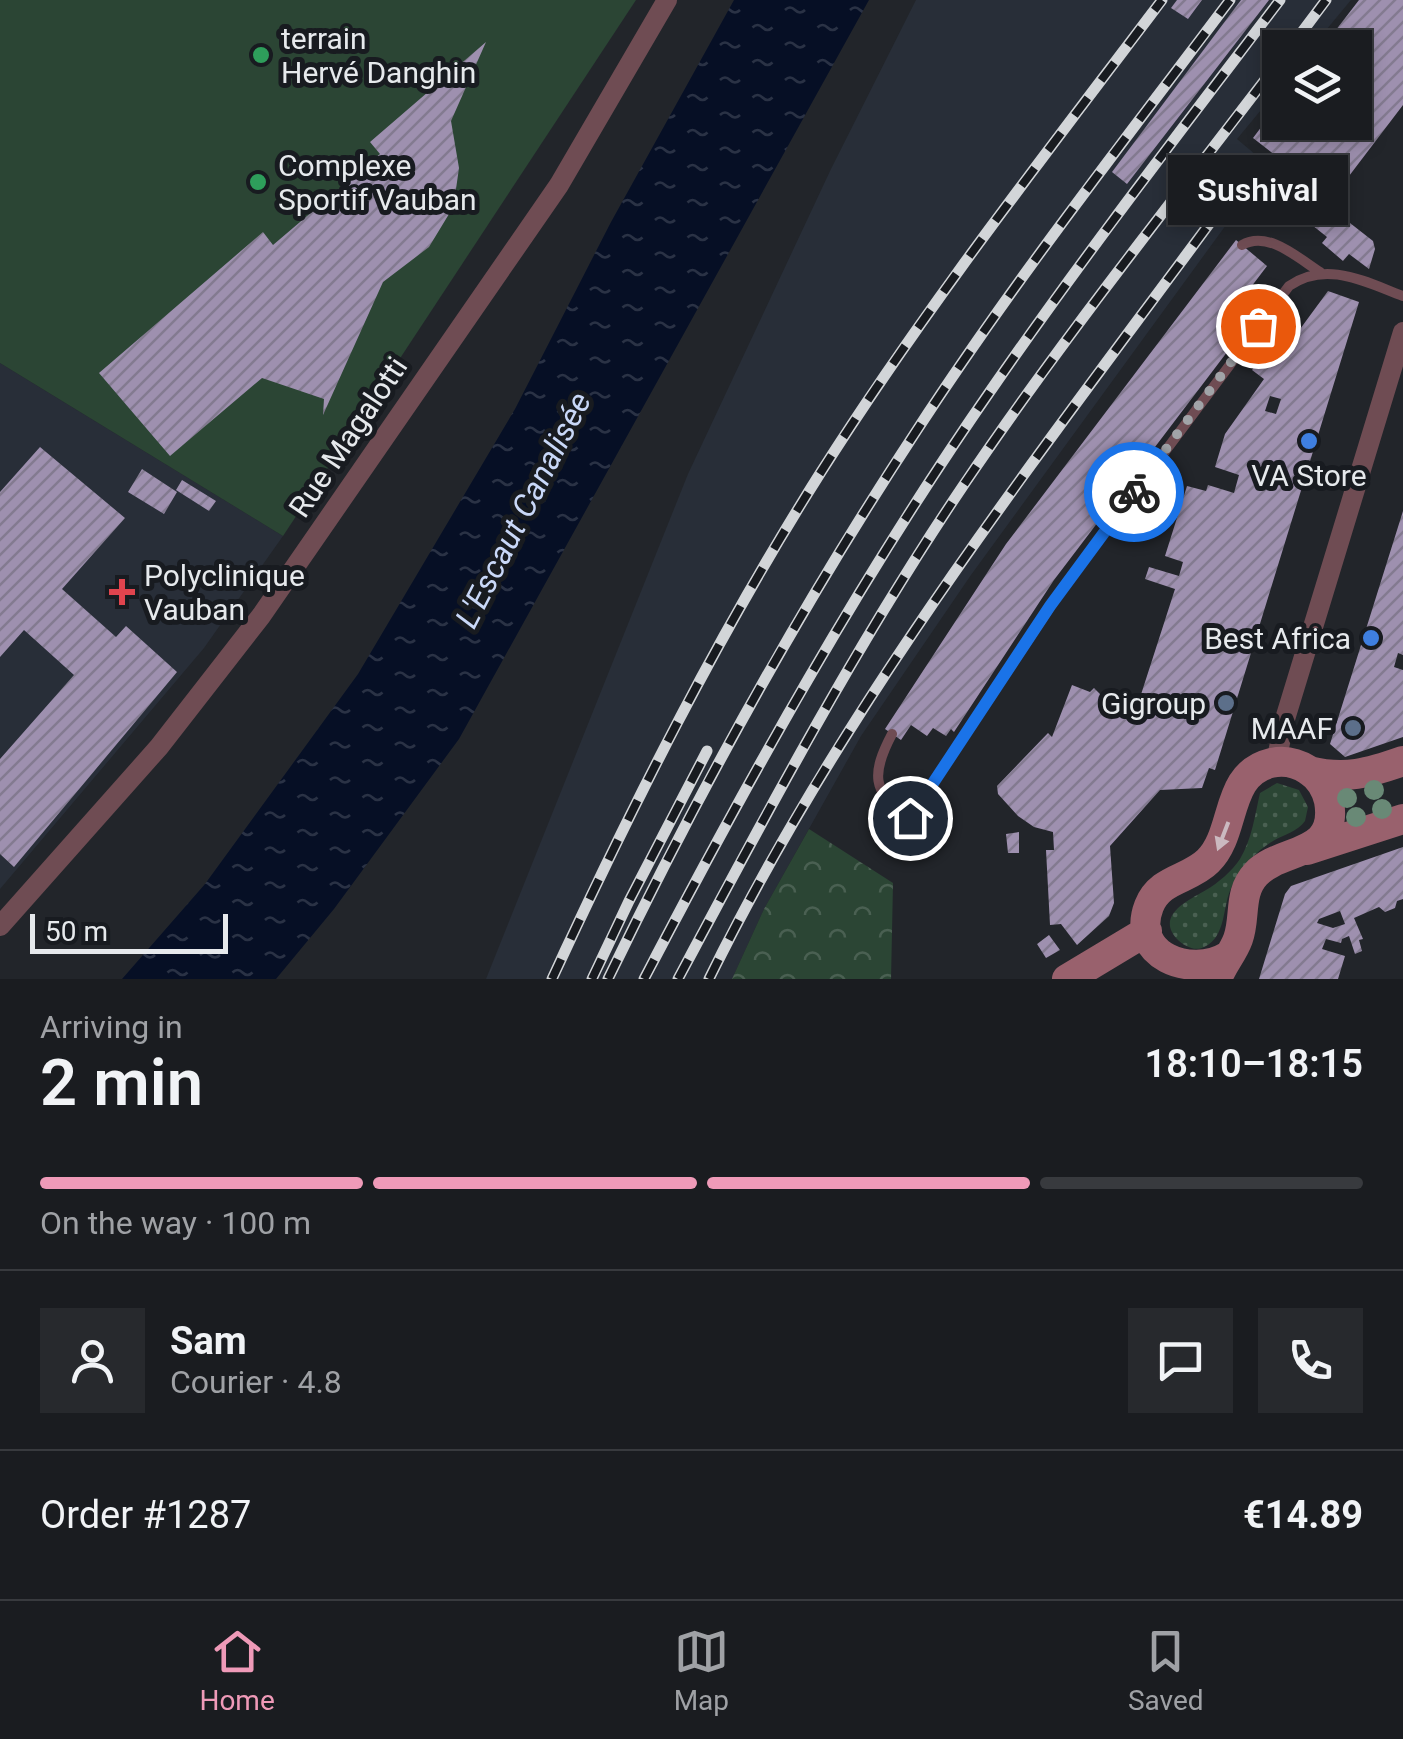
<!DOCTYPE html>
<meta charset="utf-8">
<style>
body{margin:0;font-family:Roboto,sans-serif;background:#27292d;color:#f1f3f6;height:100vh;display:flex;flex-direction:column;font-size:38px;white-space:nowrap}
*{box-sizing:border-box;margin:0}
p{font-size:32px;color:#9fa1a5}
.icon{flex:none;width:55px;height:55px;fill:none;stroke:currentColor;stroke-width:2;stroke-linecap:round;stroke-linejoin:round}
.map{position:relative;height:979px;overflow:hidden}
.drawer{display:flex;flex-direction:column;background:#1a1c20;flex:1}
.drawer>*{flex:none}
.controls{position:absolute;left:1262px;top:30px;display:grid;gap:20px}
.controls a{display:grid;place-items:center;width:110px;height:110px;border-radius:0px;background:#1a1c20;box-shadow:0 5px 15px #0003,0 0 0 2px #383a3e;font-size:50px}
.scale{position:absolute;left:30px;bottom:25px;width:198px;box-sizing:border-box;padding-left:10px;border:5px solid #e6e9ec;border-top:0;font-size:28px;line-height:35px;white-space:nowrap;color:#e6e9ec;-webkit-text-stroke:8px #181b20;paint-order:stroke}
.pin{position:absolute;display:grid;place-items:center;width:85px;height:85px;color:#fff;margin:-42px;border:5px solid #fff;border-radius:50%;box-shadow:0 2px 10px #0007}
.courier{position:absolute;display:grid;place-items:center;width:100px;height:100px;margin:-50px;border:8px solid #1a73e8;border-radius:50%;background:#fff;color:#222;box-shadow:0 2px 12px #0007}
.bubble{position:absolute;height:70px;border-radius:0px;background:#1a1c20;box-shadow:0 5px 15px #0003,0 0 0 2px #383a3e;font-size:32px;font-weight:600;line-height:70px;text-align:center}
.summary em{font-style:normal;font-weight:600}
.summary div{display:flex;flex-direction:column-reverse}
.summary{display:flex;align-items:center;justify-content:space-between;height:170px;padding:0 40px}
h1{font-size:65px;font-weight:600;line-height:75px}
.bar{display:grid;grid-template-columns:repeat(4,1fr);gap:15px 10px;align-content:center;height:120px;padding:0 40px}
.bar i{height:12px;border-radius:8px;background:#383a3e}
.bar .active{background:#ef9ab8}
.bar p{grid-column:span 4}
.line{display:flex;align-items:center;gap:25px;padding:0 40px;border-top:2px solid #383a3e}
.line div{flex:1}
.round{display:grid;place-items:center;flex:none;width:105px;height:105px;border-radius:0px;background:#27292d}
.tab-bar{display:flex;justify-content:space-around;align-items:center;height:140px;border-top:2px solid #383a3e;background:#1a1c20;font-size:28px;color:#9fa1a5}
.tab-bar a{display:grid;justify-items:center;gap:5px}
.tab-bar .active{color:#ef9ab8}
.map>svg:first-child{display:block}
</style>
<div class="map">
<svg width="1403" height="979" viewBox="0 0 1403 979">
<defs>
<pattern id="grass-dots" width="8" height="8" patternUnits="userSpaceOnUse" patternTransform="scale(2.5)"><rect width="8" height="8" fill="#2b4534"/><path d="M2 2h.1M6 6h.1" fill="none" stroke="#4a6052" stroke-width="1.8" stroke-linecap="round"/></pattern>
<pattern id="forest-crowns" width="20" height="18" patternUnits="userSpaceOnUse" patternTransform="scale(2.5)"><rect width="20" height="18" fill="#2b4534"/><path d="M2 6a3 3 0 1 1 6 0M12 15a3 3 0 1 1 6 0" fill="none" stroke="#4a6052"/></pattern>
<pattern id="water-ripples" width="26" height="14" patternUnits="userSpaceOnUse" patternTransform="scale(2.5)"><rect width="26" height="14" fill="#060f25"/><path d="M2 4q2-2 4 0t4 0M15 11q2-2 4 0t4 0" fill="none" stroke="#2a3245"/></pattern>
<pattern id="building-hatch" width="6" height="6" patternUnits="userSpaceOnUse" patternTransform="scale(2.5)"><rect width="6" height="6" fill="#9e90af"/><path d="M-1 1l2-2M0 6l6-6M5 7l2-2" fill="none" stroke="#837a90"/></pattern>
</defs>
<rect width="100%" height="100%" fill="#22252a"/>
<path fill="#282e38" d="M916,0H1351L1312,47L1280,48V87L1237,139L1269,166L971,575L861,736L764,909L732,979H486L688,474L831,169Z
M0,363L283,536L204,648L0,889Z"/>
<path fill="url(#grass-dots)" d="M1277,783L1299,790L1308,807L1305,821C1297,832 1285,834 1273,841C1256,851 1241,869 1232,886C1222,905 1227,937 1204,947C1195,952 1184,946 1177,939C1155,915 1189,900 1206,890C1218,883 1232,871 1240,859C1252,839 1255,815 1260,793Z"/>
<path fill="url(#forest-crowns)" d="M809,829L893,883L891,979H732L764,909Z"/>
<path fill="#2b4534" d="M0,0H636L283,536L0,363Z"/>
<path fill="url(#water-ripples)" d="M734,0H869L459,739L334,909L276,979H122L205,884L358,674L515,409L611,222Z"/>
<path fill="url(#building-hatch)" fill-rule="evenodd" d="M1177,0H1202L1188,19L1171,8Z
M1241,0H1269L1127,184L1112,172Z
M1359,0H1403V105L1327,205L1373,241L1375,249L1369,269L1349,254L1343,261L1322,243L1327,237L1312,225L1315,221L1303,212L1307,206L1272,180L1285,163L1253,138L1280,102V122H1355V48H1322Z
M486,42L451,121L459,168L455,196L449,214L429,247L383,282L323,415L324,399L262,378L170,456L99,373L263,232L273,245L380,154L370,142Z
M1236,240L1267,266L1248,291L1262,301L1256,307L1259,310L1054,580L954,732L951,729L946,736L933,728L927,736L911,725L901,740L885,729L1006,544Z
M1328,291L1359,302L1215,770L1209,768L1202,788L1160,790L1110,846L1114,903L1109,916L1077,945L1061,924L1050,925L1046,850H1054L1053,832L1034,827L1018,816L998,794L997,786L1048,733L1052,737L1072,685L1090,692L1094,688L1104,698L1136,710L1175,589L1145,579L1149,567L1179,576L1183,562L1165,556L1187,486L1206,491L1208,485L1234,493L1239,475L1215,467L1225,434L1264,379L1252,370L1279,331L1292,340ZM1270,396L1281,399L1276,414L1265,411Z
M40,447L125,518L62,589L116,637L126,626L177,672L14,867L0,854V759L74,675L24,630L0,657V492Z
M142,469L177,492L164,514L128,492Z
M182,480L216,501L209,511L176,490Z
M1403,511V655L1398,653L1394,667L1403,670V737L1345,757L1330,744Z
M1019,832V853H1008L1006,834Z
M1403,847V899L1397,901L1395,908L1385,912L1379,907L1354,918L1363,939L1359,940L1362,951L1355,954L1349,936L1342,939L1341,943L1326,939L1322,949L1345,956L1338,979H1259L1285,894L1291,886ZM1340,911L1345,924L1333,928L1317,923L1319,919Z
M1049,935L1060,950L1046,958L1037,944Z"/>
<g fill="none" stroke-linecap="round" stroke-linejoin="round">
<path stroke="#6f4c53" stroke-width="10" d="M1242,245C1268,230 1298,258 1320,272
M892,734C872,772 870,793 910,818L1062,589L1289,286C1326,260 1365,282 1403,296"/>
<path stroke="#6f4c53" stroke-width="20" d="M1276,762L1285,719L1403,332
M0,926L159,747L261,616L559,185L667,0"/>
<path stroke="#99616d" stroke-width="30" d="M1309,771C1345,780 1369,773 1403,761
M1307,850L1403,819
M1067,979L1147,931
M1217,979C1222,965 1233,953 1238,939C1246,917 1238,893 1256,874C1281,847 1339,858 1329,801C1326,788 1319,777 1308,770C1297,763 1284,760 1271,763C1224,774 1237,833 1208,861C1189,880 1160,878 1149,906C1130,955 1190,979 1228,956"/>
<defs>
<path id="rail" d="M1290,48L1326,0
M552,979C632,806 719,633 821,472C925,308 1045,155 1162,0
M592,979L629,901L707,751
M608,979C700,789 801,606 917,430C1014,281 1124,141 1230,0
M644,979C749,778 861,577 991,390C1083,257 1182,129 1280,0
M678,979C767,812 857,643 963,486C1061,340 1173,201 1280,60
M709,979C851,690 1053,437 1243,178"/>
</defs>
<use href="#rail" stroke="#d2d5d8" stroke-width="11"/>
<use href="#rail" stroke="#181b20" stroke-width="8" stroke-dasharray="22" stroke-linecap="butt"/>
</g>
<g fill="#698976">
<circle cx="1374" cy="790" r="10"/>
<circle cx="1347" cy="798" r="10"/>
<circle cx="1382" cy="809" r="10"/>
<circle cx="1356" cy="817" r="10"/>
</g>
<defs><path id="oneway-solid" d="M-6-.8H1V-3.2L6.5 0L1 3.2V.8H-6Z" transform="scale(2.5)"/></defs>
<use fill="#cbb9c0" href="#oneway-solid" transform="translate(1223 836) rotate(111)"/>
<g fill="none" stroke-linecap="round" stroke-linejoin="round">
<path stroke="#a1a4a8" stroke-width="10" stroke-dasharray="0 18" d="M1134,492L1258,326"/>
<path stroke="#1a73e8" stroke-width="12" d="M910,818L1050,606L1134,492"/>
</g>
<g fill="#2e9e5b" stroke="#181b20" stroke-width="4">
<circle cx="261" cy="55" r="10"/>
<circle cx="258" cy="182" r="10"/>
</g>
<g fill="#3f7fe0" stroke="#181b20" stroke-width="4">
<circle cx="1309" cy="441" r="10"/>
<circle cx="1371" cy="638" r="10"/>
</g>
<path fill="#e0444e" stroke="#181b20" stroke-width="4" d="M117 577h10v10h10v10h-10v10h-10v-10h-10v-10h10z"/>
<g fill="#5c6f8a" stroke="#181b20" stroke-width="4">
<circle cx="1226" cy="703" r="10"/>
<circle cx="1353" cy="728" r="10"/>
</g>
<g text-anchor="middle" dominant-baseline="central" stroke-width="10" stroke-linejoin="round" paint-order="stroke">
<g font-size="30" fill="#e6e9ec" stroke="#181b20" text-anchor="start">
<text x="281" y="38">terrain<tspan x="281" dy="34">Hervé Danghin</tspan></text>
<text x="278" y="165">Complexe<tspan x="278" dy="34">Sportif Vauban</tspan></text>
<text x="1309" y="475" text-anchor="middle">VA Store</text>
<text x="144" y="575">Polyclinique<tspan x="144" dy="34">Vauban</tspan></text>
<text x="1351" y="638" text-anchor="end">Best Africa</text>
<text x="1206" y="703" text-anchor="end">Gigroup</text>
<text x="1333" y="728" text-anchor="end">MAAF</text>
</g>
<g font-size="30" fill="#e6e9ec" stroke="#181b20">
<text transform="translate(348 437) rotate(-56)">Rue Magalotti</text>
</g>
<g font-size="32" font-style="italic" fill="#c9d8f8" stroke="#181b20">
<text transform="translate(523 510) rotate(-63)">L'Escaut Canalisée</text>
</g>
</g>
</svg>
<div class="controls">
<a><svg class="icon" aria-label="layers" viewBox="0 0 24 24"><path d="M12 4l9 5-9 5-9-5zM3 14l9 5 9-5"/></svg></a>
</div>
<div class="scale">50 m</div>
<div class="pin" style="left:1258px;top:326px;background:#ea580c"><svg class="icon" aria-label="bag" viewBox="0 0 24 24"><path d="M5 8h14l-1 12H6zM9 8a3 3 0 0 1 6 0"/></svg></div>
<div class="pin" style="left:910px;top:818px;background:#1f2937"><svg class="icon" aria-label="home" viewBox="0 0 24 24"><path d="M3 11l9-7 9 7M6 9v11h12V9"/></svg></div>
<div class="courier" style="left:1134px;top:492px"><svg class="icon" aria-label="bike" viewBox="0 0 24 24"><circle cx="6" cy="16" r="4"/><circle cx="18" cy="16" r="4"/><path d="M6 16l4-8h5l3 8M10 8l3 8H6M13 5h3"/></svg></div>
<div class="bubble" style="left:1168px;top:155px;width:180px">Sushival</div>
</div>
<section class="drawer">
<div class="summary"><div><h1>2 min</h1><p>Arriving in</p></div><em>18:10–18:15</em></div>
<div class="bar"><i class="active"></i><i class="active"></i><i class="active"></i><i></i><p>On the way · 100 m</p></div>
<div class="line" style="height:180px"><a class="round"><svg class="icon" aria-label="person" viewBox="0 0 24 24"><circle cx="12" cy="8" r="4"/><path d="M4 21q1-7 8-7t8 7"/></svg></a><div><b>Sam</b><p>Courier · 4.8</p></div><a class="round"><svg class="icon" aria-label="chat" viewBox="0 0 24 24"><path d="M4 5h16v11H9l-5 4z"/></svg></a><a class="round"><svg class="icon" aria-label="phone" viewBox="0 0 24 24"><path d="M5 4h4l2 5-3 2q2 4 5 5l2-3 5 2v4C11 20 4 13 5 4z"/></svg></a></div>
<div class="line" style="height:130px"><div>Order #1287</div><b>€14.89</b></div>
</section>
<nav class="tab-bar">
<a class="active"><svg class="icon" aria-label="home" viewBox="0 0 24 24"><path d="M3 11l9-7 9 7M6 9v11h12V9"/></svg>Home</a>
<a><svg class="icon" aria-label="map" viewBox="0 0 24 24"><path d="M3 6l6-2 6 2 6-2v14l-6 2-6-2-6 2zM9 4v14M15 6v14"/></svg>Map</a>
<a><svg class="icon" aria-label="saved" viewBox="0 0 24 24"><path d="M7 4h10v16l-5-4-5 4z"/></svg>Saved</a>
</nav>
